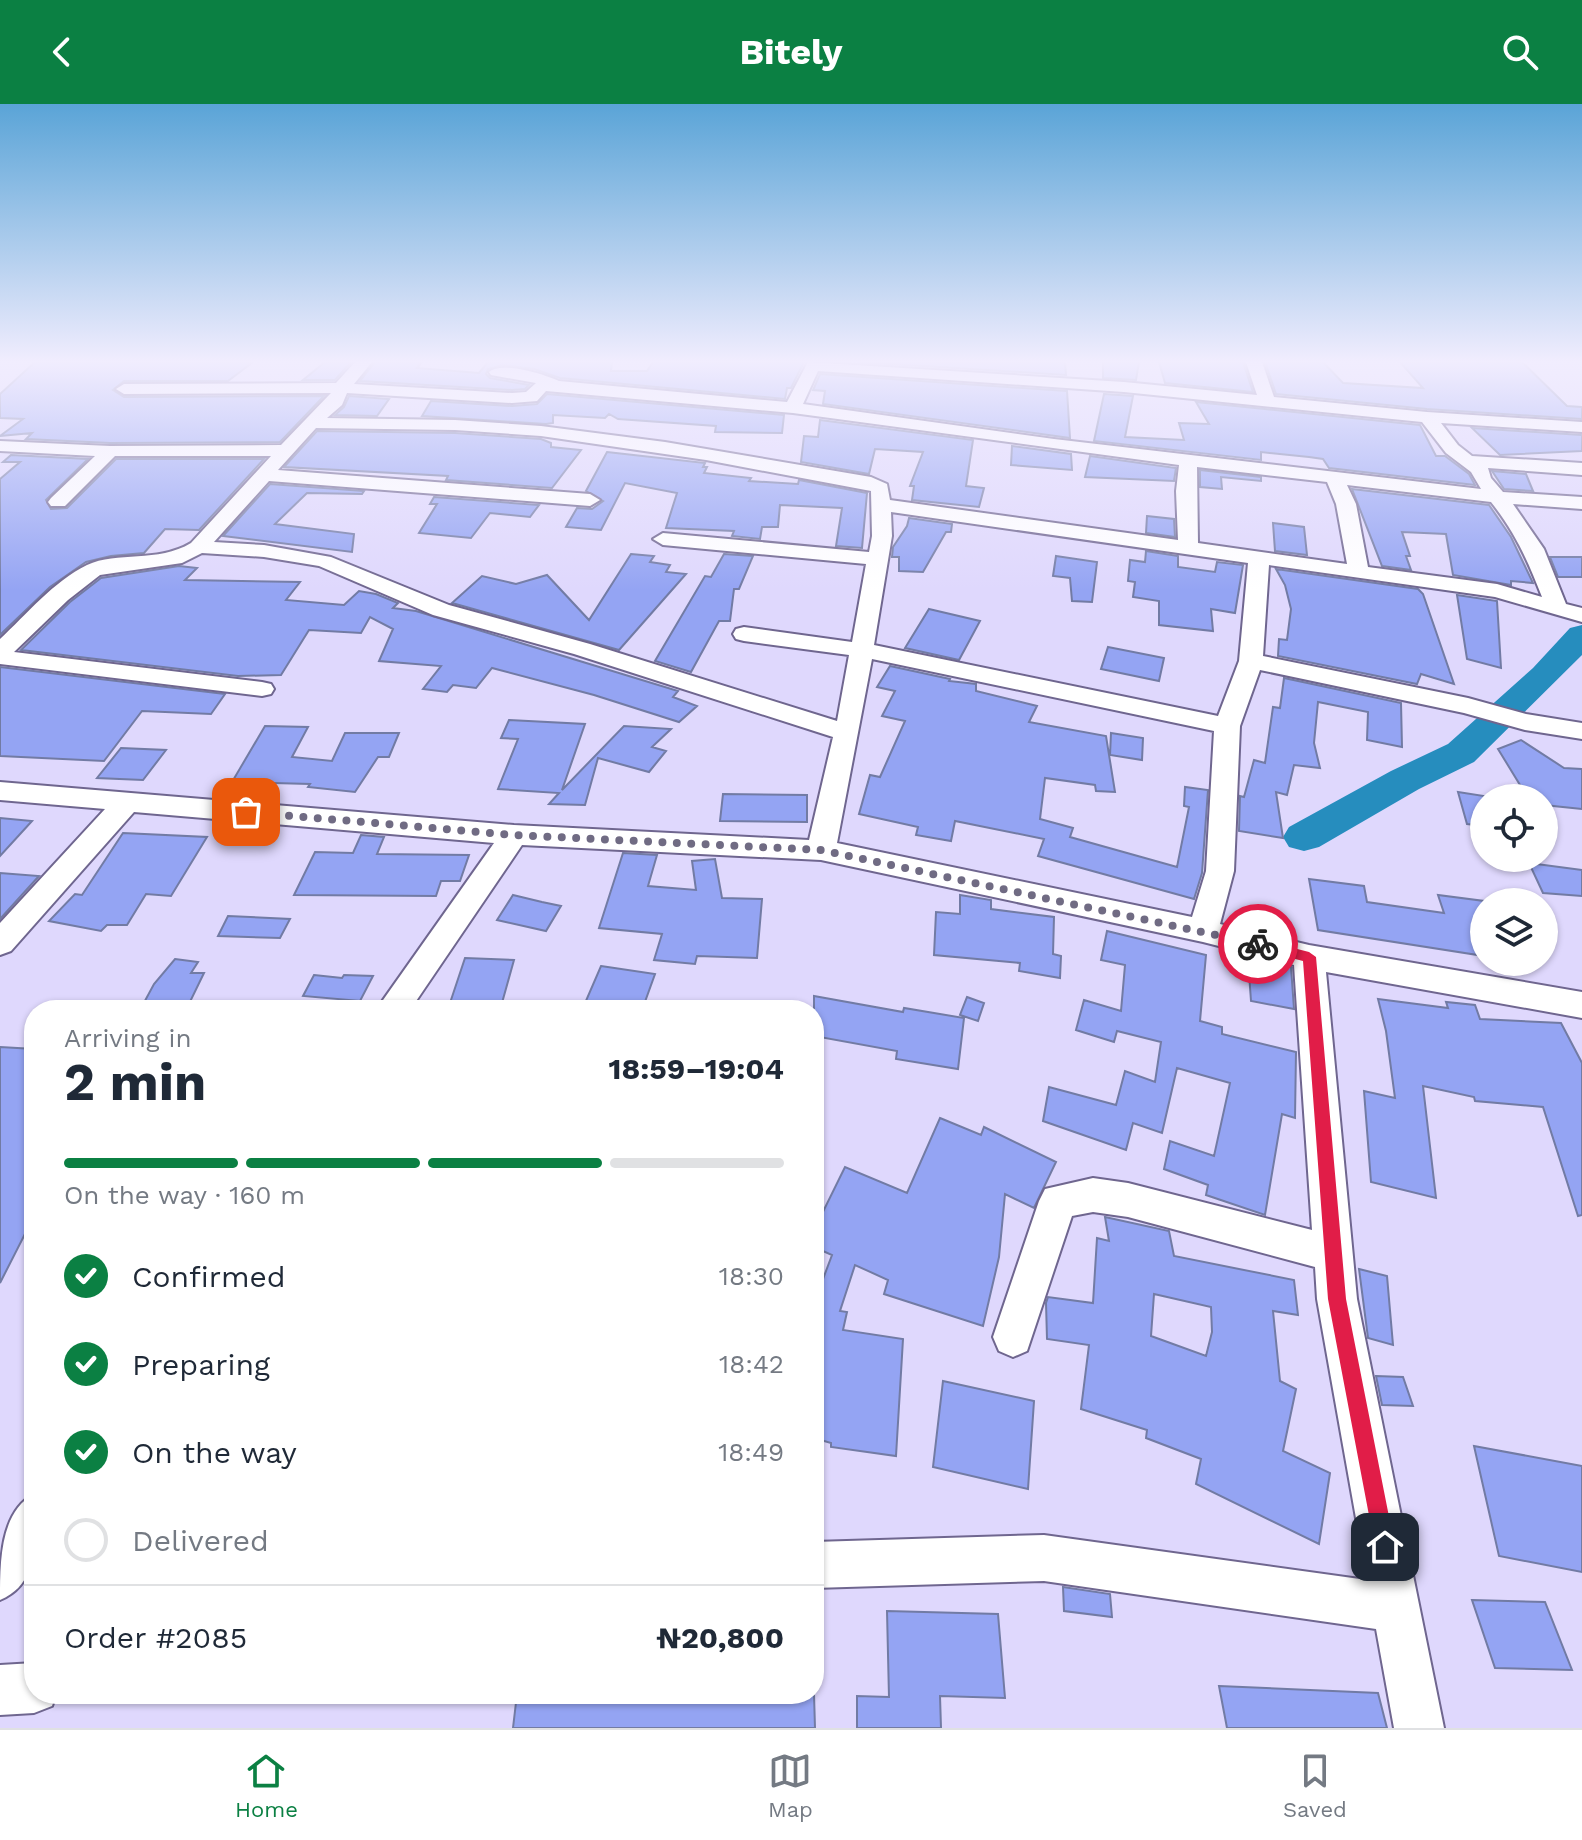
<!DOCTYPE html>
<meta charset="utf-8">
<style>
body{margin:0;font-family:"Work Sans",sans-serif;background:#f2f2f3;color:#1f2937;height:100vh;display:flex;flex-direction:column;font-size:30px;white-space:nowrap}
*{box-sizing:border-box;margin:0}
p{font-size:26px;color:#747a83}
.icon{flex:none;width:44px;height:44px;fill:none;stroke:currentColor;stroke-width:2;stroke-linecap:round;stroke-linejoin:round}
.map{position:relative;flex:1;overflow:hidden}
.side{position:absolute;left:24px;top:896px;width:800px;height:704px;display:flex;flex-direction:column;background:#fff;border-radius:32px;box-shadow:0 2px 6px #0004}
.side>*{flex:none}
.fabs{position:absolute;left:1470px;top:680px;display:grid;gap:16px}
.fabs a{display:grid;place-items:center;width:88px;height:88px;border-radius:50%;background:#fff;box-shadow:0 2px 6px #0004;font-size:40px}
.pin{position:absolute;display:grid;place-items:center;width:68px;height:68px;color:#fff;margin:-34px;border-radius:16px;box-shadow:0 4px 12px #0006}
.courier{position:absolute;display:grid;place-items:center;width:80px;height:80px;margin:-40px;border:6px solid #e11d48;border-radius:50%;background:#fff;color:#222;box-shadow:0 2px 10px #0007}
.summary em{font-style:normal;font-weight:700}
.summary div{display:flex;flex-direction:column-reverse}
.summary{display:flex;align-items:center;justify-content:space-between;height:136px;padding:0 40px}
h1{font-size:52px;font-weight:700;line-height:60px}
.bar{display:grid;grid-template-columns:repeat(4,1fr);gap:12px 8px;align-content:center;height:96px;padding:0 40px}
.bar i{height:10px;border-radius:6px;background:#e0e1e3}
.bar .current{background:#0b8043}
.bar p{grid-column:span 4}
.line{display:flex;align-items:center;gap:20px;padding:0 40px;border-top:2px solid #e0e1e3}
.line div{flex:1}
ol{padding:0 40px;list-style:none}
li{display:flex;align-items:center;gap:24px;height:88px}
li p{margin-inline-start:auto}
li .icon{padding:8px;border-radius:50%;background:#0b8043;color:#fff;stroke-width:4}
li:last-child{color:#747a83}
li i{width:44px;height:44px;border:4px solid #e0e1e3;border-radius:50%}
header{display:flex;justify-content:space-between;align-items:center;height:104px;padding:0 40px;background:#0b8043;color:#fff;font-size:36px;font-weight:700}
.menu{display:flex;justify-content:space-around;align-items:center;height:112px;border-top:2px solid #e0e1e3;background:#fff;font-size:22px;color:#747a83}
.menu a{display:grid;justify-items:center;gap:4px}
.menu .current{color:#0b8043}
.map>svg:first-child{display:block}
</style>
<header><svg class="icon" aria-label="back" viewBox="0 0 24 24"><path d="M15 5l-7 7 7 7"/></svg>Bitely<svg class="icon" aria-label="search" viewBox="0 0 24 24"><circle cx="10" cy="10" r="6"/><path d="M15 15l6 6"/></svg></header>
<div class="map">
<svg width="1582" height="1624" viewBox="0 0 1582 1624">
<rect width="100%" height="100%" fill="#dfd8fd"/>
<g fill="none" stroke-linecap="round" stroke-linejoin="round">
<path fill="#268dbe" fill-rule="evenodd" d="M1582,521V551L1474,658L1419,685L1319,743L1304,747L1289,743L1283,733L1289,723L1391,667L1448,640L1533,564L1570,524Z"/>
</g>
<path fill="#94a4f3" stroke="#727ba4" stroke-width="2" fill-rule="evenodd" d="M35,258H253L228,277H124L113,286L124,293L324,292L280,338L110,339L26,335L32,329L0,332L23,315L0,314V290Z
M325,258H351L335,276H303Z
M375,258H422L417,264L479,269L488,258H612L611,267H647L653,258H804L791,284H787L785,295L560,274L534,265L503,261L488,265L486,270L490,274L529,281L525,285L512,286L360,277Z
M859,258H1065L1066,271Z
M1103,258H1139L1136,276L1103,274Z
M1159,258H1243L1253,288L1165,279Z
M1265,258H1323L1343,279L1423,284L1400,258H1522L1567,302L1582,303V315L1427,305L1276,290Z
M820,270L1067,287L1070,334L823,300L825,287L813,286Z
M547,290L784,311L782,329L715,328L716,322L618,315L609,310L605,314L553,311V319L546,320L422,312L431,297L512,302L537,300Z
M1104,290L1133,292L1125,333L1184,336L1179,319L1209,320L1196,298L1420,321L1436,352H1445L1469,370L1475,381L1329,364L1323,355L1309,353L1261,348V356L1094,337Z
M349,292L389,295L377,312L335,311L344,303Z
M820,316L973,336L966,382L984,384L979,403L912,396L914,382H910L923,348L875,345L869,370L801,358L804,332L818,333Z
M1472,324L1582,331V347L1500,351Z
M317,327L455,329L541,335L551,339V343L581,346L552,384L446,376L448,372L284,363Z
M1012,342L1071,350L1072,366L1011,361Z
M607,348L705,359L703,363H707L704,369L751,374L749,377L798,380L799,376L867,389L862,444L836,442L842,404L780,401L778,423H762L760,435L732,432L734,427L666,424L677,389L625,379L601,426L566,423L577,404L592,405L603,397L586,387Z
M11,351L88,355L46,396L51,405L67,404L116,355H264L199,426L165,425L144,449L111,452L86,458L50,483L0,531V375L20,358H3Z
M1090,352L1176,364L1174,377L1085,373Z
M1200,366L1261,373V377L1221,373L1222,385L1200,383Z
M1492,367L1526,370L1533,387L1504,385Z
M270,380L364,387L362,390L307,389L275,420L354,430L352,448L223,432Z
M1352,385L1489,401L1511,433L1533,479L1511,477V481L1453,471L1446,430L1402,428L1410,452H1406L1411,466L1382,462Z
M434,393L539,401L530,413L490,409L471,434L419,429L437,400H430Z
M1147,412L1174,415L1175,433L1146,429Z
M909,414L952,420L951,428H946L923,468L899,467V453H892L893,443L907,422Z
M1273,419L1304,423L1307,451L1275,447Z
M1146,447L1178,452V463L1215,468L1217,458L1243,461L1235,509L1211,505L1213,527L1159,521V497L1133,493L1135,478L1128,477L1130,456L1145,458Z
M631,450L654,452L650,458L670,461L666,468L686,470L619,546L452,499L482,472L516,480L547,471L589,516Z
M724,450L753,452L739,485H734L730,517H719L691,568L655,557L705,472L711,473Z
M1056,452L1097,458L1092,498L1072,497L1070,474L1053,472Z
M1550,453H1582V473H1558Z
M179,462L197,464L185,476L300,478L286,496L344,501L359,487L376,490L398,499L393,504L416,507L678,587L673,593L697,602L679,618L594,591L492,564L476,584L453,581L447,588L423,585L441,562L379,557L393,525L370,513L361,529L309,526L281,571L238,572L21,546L70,498L101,474Z
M1276,465L1418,485L1423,490L1454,580L1421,570L1417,580L1278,552L1279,535L1287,536L1291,505L1285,481Z
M1457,491L1497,497L1501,564L1467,555Z
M929,505L980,517L959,556L905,544Z
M1108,543L1164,554L1159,577L1101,565Z
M890,562L950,575L949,577L976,580V587L1037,602L1029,618L1106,632L1115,688L1096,687L1095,681L1045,674L1040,715L1073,724L1070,733L1177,763L1189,703L1184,702L1185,683L1208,686L1202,769L1194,795L1038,752L1044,735L955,717L951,737L916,731L918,723L859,710L870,671L880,673L905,617L882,612L895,587L877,583Z
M0,563L225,590L211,610L142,607L104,657L0,652Z
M1284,574L1401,599L1402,643L1367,636L1368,608L1318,598L1314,639L1320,664L1294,661L1287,691L1276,688L1283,734L1239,727L1240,692L1244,693L1254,656L1265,659L1273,603L1280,604Z
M509,616L585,620L562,686L624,622L671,625L652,643L666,647L649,668L598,654L585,701L549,700L559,689L498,685L518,635L501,634Z
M265,622L308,623L292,653L332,657L345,629H399L389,653H378L355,688L308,683L310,680L232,678Z
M1111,629L1143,634L1142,656L1110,651Z
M1521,636L1564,664L1582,665V705L1544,701V694H1528L1498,645Z
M121,644L166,646L143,676L97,674Z
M1458,688L1484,692V722L1467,720Z
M723,690L807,691V718L720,717Z
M0,714L32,717L0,752Z
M123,729L207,733L171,792L146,790L127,821H107L101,827L49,817L75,790L82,791Z
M361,731L384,733L377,750L469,751L460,777H441L436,792L294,791L315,748L353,749Z
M623,749L657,751L648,782L696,786L692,757L715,755L722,794L762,795L757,854L697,852L695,860L654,856L662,830L599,824Z
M1529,759L1582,766V792L1543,789Z
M0,769L39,772L0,815Z
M1309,775L1364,782L1367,798L1444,809L1438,791L1484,797V852L1318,826Z
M513,791L542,798L561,802L546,827L497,816Z
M960,791L991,796V805L1054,813L1053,850L1061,852L1060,874L1019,867L1020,859L934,851L936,808L960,810Z
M228,812L290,815L280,834L218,832Z
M1107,827L1206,851L1200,917L1222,923V930L1296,948L1295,1014L1282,1010L1265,1111L1206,1091L1208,1081L1164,1065L1170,1037L1214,1052L1230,979L1177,964L1162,1029L1133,1019L1126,1046L1043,1017L1049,983L1116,1001L1125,967L1155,978L1161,938L1117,927L1114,938L1076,926L1084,896L1121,907L1125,861L1101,856Z
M465,854L514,856L500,906H464L465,903L449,902Z
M175,855L198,858L191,869H204L186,906H140L154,880Z
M1248,855L1291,863L1294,905L1251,897Z
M601,862L655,870L642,906H582Z
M314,871L342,874L344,871L373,872L360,897L303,892Z
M814,892L903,908L904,904L964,914L958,965L896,955L897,947L814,932Z
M967,893L984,899L978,917L960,911Z
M1378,895L1448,904L1446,898L1475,901L1480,915L1561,919L1582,959V1111L1578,1112L1543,1003L1475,997L1474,993L1423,982L1436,1094L1371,1078L1364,987L1395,994L1386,927Z
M0,943L34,945V1126L28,1124L0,1179Z
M940,1014L981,1031L984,1023L1056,1058L1034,1104L1005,1090L999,1153L983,1222L884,1190L888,1176L855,1161L840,1207L847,1208L843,1226L903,1235L896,1352L831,1343V1339L814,1334V1199L832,1151L814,1143V1126L845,1063L907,1089Z
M1105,1113L1169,1127L1174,1152L1294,1176L1298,1211L1273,1207L1280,1277L1296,1285L1283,1347L1330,1369L1319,1440L1196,1380L1201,1355L1146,1334L1147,1326L1081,1305L1089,1241L1047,1235L1046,1199L1048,1193L1093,1199L1097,1134L1109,1137ZM1154,1190L1211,1203L1212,1228L1206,1252L1151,1232Z
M1359,1165L1387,1172L1393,1241L1368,1234Z
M1376,1272L1403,1273L1413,1302L1382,1301Z
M943,1277L1034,1297L1028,1385L933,1363Z
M1474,1342L1582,1362V1468L1499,1452Z
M1063,1483L1110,1490L1112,1513L1064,1507Z
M1472,1496L1545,1498L1572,1566L1495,1564Z
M887,1507L998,1510L1005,1594L940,1592L941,1624H857V1592L889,1593Z
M1219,1582L1378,1589L1387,1624H1227Z
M517,1590H814L815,1624H513Z"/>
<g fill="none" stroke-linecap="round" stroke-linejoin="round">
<defs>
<path id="minor" d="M355,258H372L354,280L512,289L526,288L536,279L491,271L489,268C502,257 543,270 559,277L787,298L808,258L1124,278L1257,291L1246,258H1262L1274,293L1427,308L1582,318V328L1441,319L1458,341L1472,352L1582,359V371L1488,364L1491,374L1503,388L1582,393V405L1513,400L1544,445L1566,500L1582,504V518L1495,493L1269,461L1263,552L1468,594L1526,610L1582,619V635L1525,626L1464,609L1260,566L1240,622L1234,767L1220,820L1309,841L1582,888V914L1326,868L1357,1195L1444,1624H1394L1376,1525L1044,1477L814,1484V1438L1044,1431L1367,1476L1317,1195L1315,1163L1128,1113L1093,1108L1072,1112L1027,1247L1013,1253L999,1247L993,1233L1039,1097L1045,1085L1093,1074L1128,1079L1312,1126L1294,861L1203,838L821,756L522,741L410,906H376L494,739L134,708L11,847L0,851V819L105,705L0,696V678L514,721L809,736L833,633L574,550L433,511L319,462L264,453L202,449L182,459L100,471L68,496L14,548L262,578L271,580L274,585L271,590L262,592L0,560V535C26,511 54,477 87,461C117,447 158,459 191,439L271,352H115L65,402H51L48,398L51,394L95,352L0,347V337L110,342L281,341L331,289L124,290L116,285L124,280L336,279ZM818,267L1124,288L1422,318L1446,349L1471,368L1481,385L1054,335L803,300ZM546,287L793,309L1179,361L1176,387L1178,436L890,396L887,380L871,373L665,338L541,322L455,316L327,314L342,301L347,289L512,299L537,297ZM316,324L455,326L541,332L706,356L871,387L872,432L869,448L663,429L653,435L663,441L866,460L852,538L744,523L736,525L733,530L736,535L744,537L849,551L837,617L590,540L449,501L331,453L264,441L214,438L269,377L590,402L600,396L590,390L278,366ZM1197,363L1327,378L1336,400L1347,460L1198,439ZM1347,381L1491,398C1515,428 1528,457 1542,493L1497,480L1368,463L1356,400ZM891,408L1248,459L1239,557L1218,612L874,541L892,432ZM872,555L1214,627L1206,767L1192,813L837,739Z
M34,1390C34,1430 43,1478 0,1496C0,1458 0,1408 34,1390Z
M34,1559V1590H56L52,1602L34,1609L0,1611V1561Z"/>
</defs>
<use href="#minor" stroke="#6f668f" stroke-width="4"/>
<use href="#minor" fill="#fff" fill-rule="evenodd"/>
</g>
<linearGradient id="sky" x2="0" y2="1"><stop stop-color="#5aa4d7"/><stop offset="0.53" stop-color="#f1edfe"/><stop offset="1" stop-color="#f1edfe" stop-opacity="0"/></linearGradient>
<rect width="1582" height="486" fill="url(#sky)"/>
<path fill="#e11d48" d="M1258,835L1309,848L1316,853L1346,1195L1395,1443L1392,1450L1385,1453L1378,1450L1375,1443L1328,1195L1303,857L1253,844L1251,840Z"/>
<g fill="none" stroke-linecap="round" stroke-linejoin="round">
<path stroke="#706b83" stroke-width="8" stroke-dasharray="0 14.4" d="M246,708L514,731L821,746L1258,840"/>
</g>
</svg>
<div class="fabs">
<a><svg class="icon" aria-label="locate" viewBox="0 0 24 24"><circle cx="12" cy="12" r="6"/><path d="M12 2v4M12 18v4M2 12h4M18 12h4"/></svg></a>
<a><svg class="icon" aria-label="layers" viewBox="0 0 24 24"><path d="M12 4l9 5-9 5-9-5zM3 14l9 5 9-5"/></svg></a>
</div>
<div class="pin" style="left:246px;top:708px;background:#ea580c"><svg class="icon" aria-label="bag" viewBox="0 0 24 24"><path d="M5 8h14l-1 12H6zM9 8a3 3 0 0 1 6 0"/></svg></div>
<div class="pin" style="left:1385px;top:1443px;background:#1f2937"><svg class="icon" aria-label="home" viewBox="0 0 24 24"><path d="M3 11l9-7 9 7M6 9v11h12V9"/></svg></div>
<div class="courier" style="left:1258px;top:840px"><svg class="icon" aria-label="bike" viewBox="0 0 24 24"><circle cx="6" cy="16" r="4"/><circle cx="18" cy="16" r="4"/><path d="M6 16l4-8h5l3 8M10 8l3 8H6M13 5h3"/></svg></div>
<section class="side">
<div class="summary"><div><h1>2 min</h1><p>Arriving in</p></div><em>18:59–19:04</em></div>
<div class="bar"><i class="current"></i><i class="current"></i><i class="current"></i><i></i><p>On the way · 160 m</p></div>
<ol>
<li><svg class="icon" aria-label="check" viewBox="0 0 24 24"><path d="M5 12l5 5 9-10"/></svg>Confirmed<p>18:30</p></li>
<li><svg class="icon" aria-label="check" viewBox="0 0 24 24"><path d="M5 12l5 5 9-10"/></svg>Preparing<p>18:42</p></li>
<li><svg class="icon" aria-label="check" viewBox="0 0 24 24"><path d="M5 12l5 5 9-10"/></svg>On the way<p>18:49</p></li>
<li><i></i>Delivered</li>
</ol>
<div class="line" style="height:104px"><div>Order #2085</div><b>₦20,800</b></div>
</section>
</div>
<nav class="menu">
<a class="current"><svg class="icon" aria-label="home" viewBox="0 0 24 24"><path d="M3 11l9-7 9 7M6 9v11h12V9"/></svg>Home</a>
<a><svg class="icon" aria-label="map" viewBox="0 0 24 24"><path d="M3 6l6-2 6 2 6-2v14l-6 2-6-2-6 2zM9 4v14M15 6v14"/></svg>Map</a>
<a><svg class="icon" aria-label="saved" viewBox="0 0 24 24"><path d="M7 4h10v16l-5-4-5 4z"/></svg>Saved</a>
</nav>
